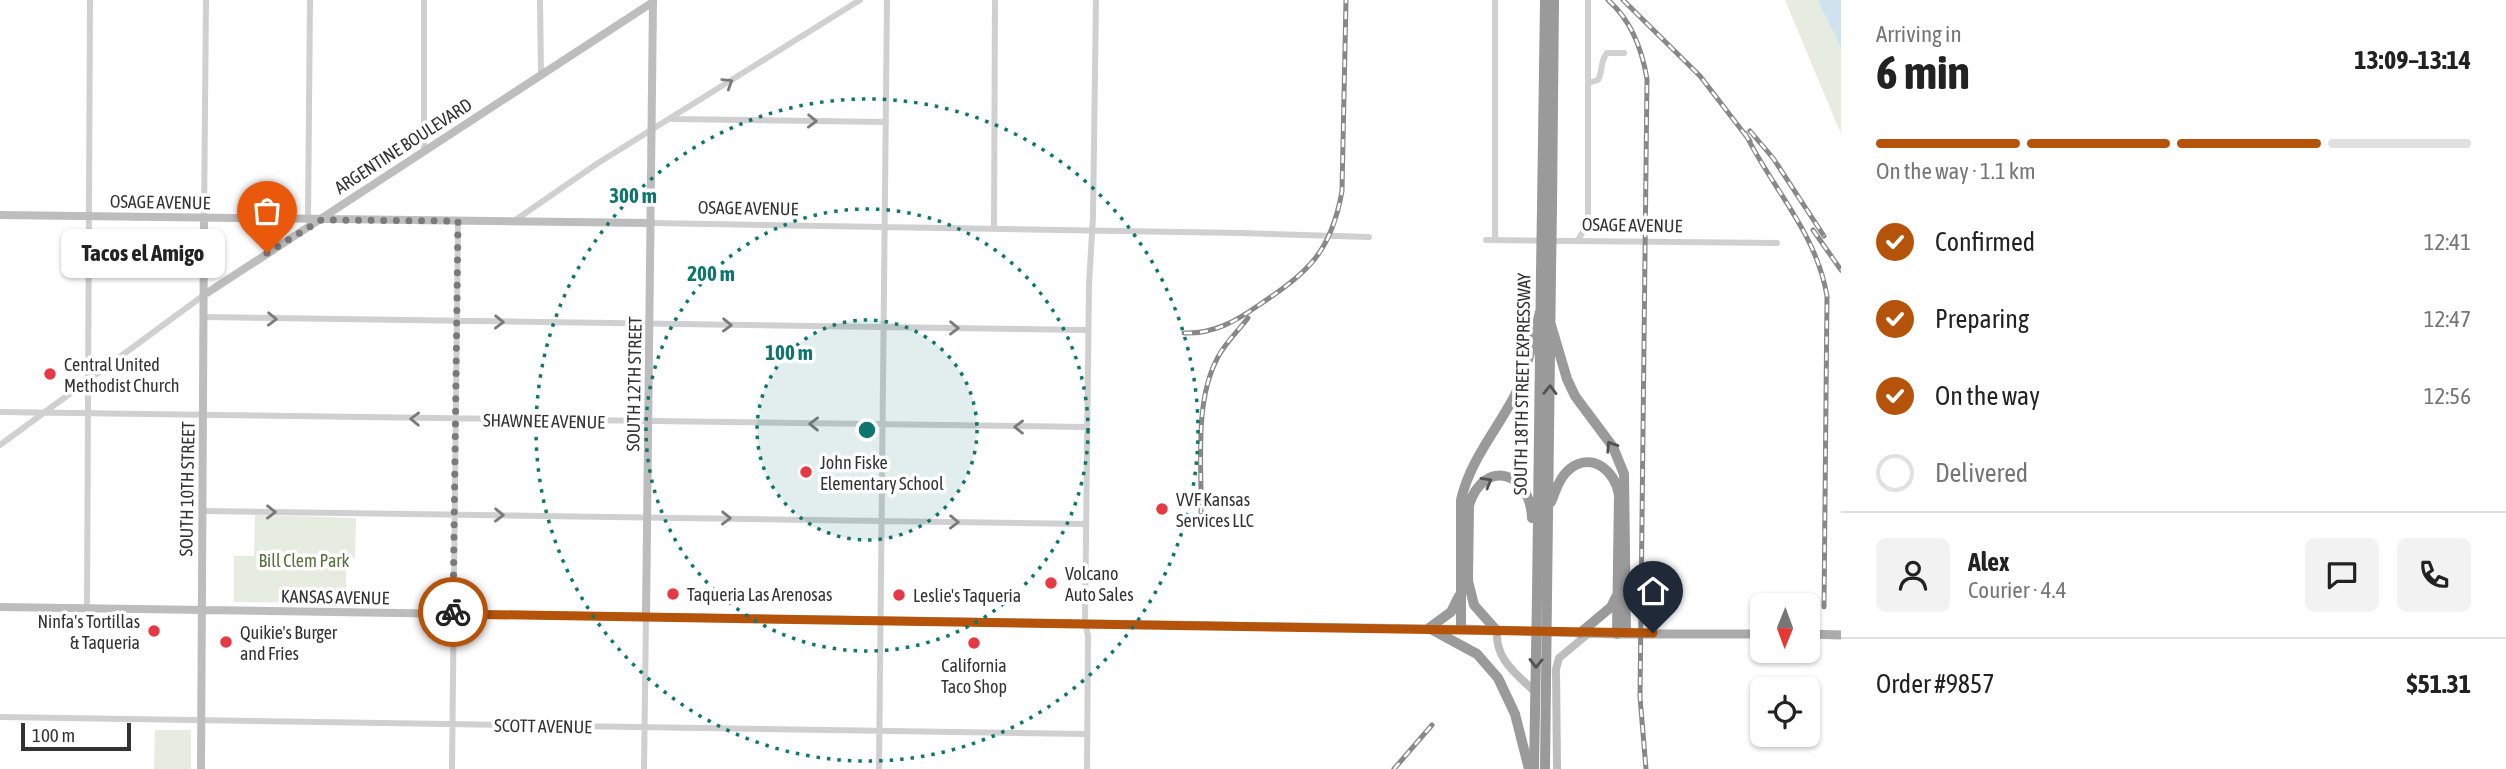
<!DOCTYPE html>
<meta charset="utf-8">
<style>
body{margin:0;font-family:"Asap Condensed",sans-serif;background:#f2f2f2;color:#222;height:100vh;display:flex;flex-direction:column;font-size:26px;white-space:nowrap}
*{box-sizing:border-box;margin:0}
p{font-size:23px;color:#767676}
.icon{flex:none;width:38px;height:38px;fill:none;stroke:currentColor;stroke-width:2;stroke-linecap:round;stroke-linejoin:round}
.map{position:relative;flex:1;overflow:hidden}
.details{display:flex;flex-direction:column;background:#fff;width:665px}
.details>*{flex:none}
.needle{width:46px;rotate:181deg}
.fabs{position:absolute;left:1750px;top:593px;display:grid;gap:14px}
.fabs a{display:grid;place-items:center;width:70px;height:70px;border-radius:10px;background:#fff;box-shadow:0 2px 5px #0004;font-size:35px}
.scale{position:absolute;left:21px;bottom:18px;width:110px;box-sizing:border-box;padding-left:7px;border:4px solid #333;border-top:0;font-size:19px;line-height:24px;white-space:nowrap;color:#333;-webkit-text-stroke:5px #fff;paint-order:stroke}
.pin{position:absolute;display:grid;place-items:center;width:60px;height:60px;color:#fff;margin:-72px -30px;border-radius:50% 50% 50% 0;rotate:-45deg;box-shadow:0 0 7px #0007}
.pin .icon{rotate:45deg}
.courier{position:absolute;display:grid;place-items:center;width:70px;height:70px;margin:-35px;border:5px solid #b45309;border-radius:50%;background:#fff;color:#222;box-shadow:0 2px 9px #0007}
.bubble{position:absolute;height:49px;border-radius:10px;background:#fff;box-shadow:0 2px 5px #0004;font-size:23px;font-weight:700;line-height:49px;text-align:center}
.summary em{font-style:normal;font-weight:700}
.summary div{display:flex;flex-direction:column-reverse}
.summary{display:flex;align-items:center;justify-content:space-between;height:119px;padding:0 35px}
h1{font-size:46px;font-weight:700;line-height:52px}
.bar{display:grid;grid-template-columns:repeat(4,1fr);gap:10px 7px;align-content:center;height:84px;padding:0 35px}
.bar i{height:9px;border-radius:5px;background:#e0e0e0}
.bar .current{background:#b45309}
.bar p{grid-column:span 4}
.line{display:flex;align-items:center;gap:18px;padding:0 35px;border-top:2px solid #e0e0e0}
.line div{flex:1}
.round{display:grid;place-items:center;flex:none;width:74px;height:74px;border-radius:10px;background:#f2f2f2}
ol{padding:0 35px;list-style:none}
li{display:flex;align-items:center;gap:21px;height:77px}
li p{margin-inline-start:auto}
li .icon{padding:7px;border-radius:50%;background:#b45309;color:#fff;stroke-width:4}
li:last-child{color:#767676}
li i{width:38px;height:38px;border:4px solid #e0e0e0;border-radius:50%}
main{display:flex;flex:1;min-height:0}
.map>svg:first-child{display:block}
</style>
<main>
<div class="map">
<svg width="1841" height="769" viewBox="0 0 1841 769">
<rect width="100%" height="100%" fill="#fff"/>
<path fill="#e6ecdf" d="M1785,0H1817L1841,48V134Z
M255,515L356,518L355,558H346V603L234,602V556H254Z
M155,730H191V769H154Z"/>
<path fill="#cfe2ee" d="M1817,0H1841V48Z"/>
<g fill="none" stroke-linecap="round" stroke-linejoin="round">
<path stroke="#d0d0d0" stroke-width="6" d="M424,0V150
M540,0L541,76
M1588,83L1598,80C1603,71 1600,61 1607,53H1624
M672,119L886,122
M204,218L206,0
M308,219L310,0
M514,221L598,163L860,0
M651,223L1240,233L1369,237
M994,228L995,0
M1486,240L1777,243
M1495,240V0
M1578,240L1588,223V0
M204,317L1088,330
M0,412L1087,427
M0,445L204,295
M203,511L1086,524
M87,608L90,0
M0,717L1087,734
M452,769L458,221
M644,769L646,616
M879,769L887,0
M1087,769L1088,635L1085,623L1089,284L1093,217L1096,0"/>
<path stroke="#bdbdbd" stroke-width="8" d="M0,215L651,223
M204,295L653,2
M0,607L1461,629
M646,616L653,0
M1497,631C1495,660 1517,674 1536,693
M201,769L204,218
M1557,769L1556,669L1559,658L1589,633"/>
<path stroke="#ababab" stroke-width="9" d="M1461,629L1617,634H1762
M1808,634L1841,635"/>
<path stroke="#9a9a9a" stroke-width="10" d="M1552,207L1554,0
M1542,208L1545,0
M1551,325L1567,379L1575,396L1613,447L1624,474L1626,633
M1551,502C1556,490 1560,476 1571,468C1593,452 1616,472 1619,495L1617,634
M1537,595L1541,273
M1459,596L1451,612L1429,628L1477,654L1498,678L1515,714L1529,769
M1547,597L1551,272
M1461,629V500C1470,460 1497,430 1515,395C1528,369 1533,339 1540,312
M1497,631L1474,605L1468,581L1469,505C1484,458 1530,471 1532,518
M1580,633L1611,607L1616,597"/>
<defs>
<path id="rail" d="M1608,0C1631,20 1642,49 1647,79L1640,697L1646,769
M1623,0L1700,76L1750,141
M1750,131L1773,158L1824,236
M1745,133C1773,190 1816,232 1827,296L1824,607
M1813,230L1841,270
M1184,333C1214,334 1236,321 1259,305C1308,272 1331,253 1342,191L1346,0
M1201,513C1202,464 1194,401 1218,357C1225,343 1238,331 1248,318
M1394,769L1432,725"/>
</defs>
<use href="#rail" stroke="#888" stroke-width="5"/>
<use href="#rail" stroke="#fff" stroke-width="2.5" stroke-dasharray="8" stroke-linecap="butt"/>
<path stroke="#9a9a9a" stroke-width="10" d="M1551,272L1552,207
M1541,273L1542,208
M1534,769L1537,595
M1545,769L1547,597"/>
</g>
<defs><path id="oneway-chevron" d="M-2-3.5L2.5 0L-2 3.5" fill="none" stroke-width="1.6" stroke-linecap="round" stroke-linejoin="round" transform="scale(1.75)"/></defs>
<g stroke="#7a7a7a">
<use href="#oneway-chevron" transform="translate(728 83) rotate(-32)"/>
<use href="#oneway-chevron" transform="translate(812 121) rotate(1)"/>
<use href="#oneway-chevron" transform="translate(272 319) rotate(1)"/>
<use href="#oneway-chevron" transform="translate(499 322) rotate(1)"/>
<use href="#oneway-chevron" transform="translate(727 325) rotate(1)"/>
<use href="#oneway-chevron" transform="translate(954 328) rotate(1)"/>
<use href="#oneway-chevron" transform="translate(415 419) rotate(-179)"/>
<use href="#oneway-chevron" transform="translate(814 424) rotate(-179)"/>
<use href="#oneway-chevron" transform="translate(1019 427) rotate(-179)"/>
<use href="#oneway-chevron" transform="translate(271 512) rotate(1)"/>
<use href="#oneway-chevron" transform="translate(499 515) rotate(1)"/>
<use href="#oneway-chevron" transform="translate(726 518) rotate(1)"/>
<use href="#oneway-chevron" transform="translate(954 522) rotate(1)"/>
</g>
<g stroke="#525252">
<use href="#oneway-chevron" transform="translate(1550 390) rotate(-89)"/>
<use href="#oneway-chevron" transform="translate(1611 446) rotate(-123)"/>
<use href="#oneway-chevron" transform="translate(1487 482) rotate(-30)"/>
<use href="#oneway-chevron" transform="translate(1536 663) rotate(91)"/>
</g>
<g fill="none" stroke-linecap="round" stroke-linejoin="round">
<path stroke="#7a7a7a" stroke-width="7" stroke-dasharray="0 12.6" d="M267,253L321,220L458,221L453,612"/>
<path stroke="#b45309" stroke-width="9" d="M453,612V614L1653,633"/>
</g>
<circle cx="867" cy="430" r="110" fill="#0f766e" fill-opacity=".12"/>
<g fill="none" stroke="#0f766e" stroke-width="3.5" stroke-dasharray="3.5 7">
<circle cx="867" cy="430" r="110"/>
<circle cx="867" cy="430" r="221"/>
<circle cx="867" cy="430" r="331"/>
</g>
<g fill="#e63946" stroke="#fff" stroke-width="2.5">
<circle cx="50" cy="374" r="7"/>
<circle cx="806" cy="472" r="7"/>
<circle cx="1162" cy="509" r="7"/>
<circle cx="1051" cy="583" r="7"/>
<circle cx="673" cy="594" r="7"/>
<circle cx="899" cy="595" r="7"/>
<circle cx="154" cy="631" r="7"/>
<circle cx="226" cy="642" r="7"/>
<circle cx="974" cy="643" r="7"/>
</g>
<g text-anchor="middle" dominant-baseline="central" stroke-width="7" stroke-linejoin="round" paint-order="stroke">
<g font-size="18" fill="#333" stroke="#fff">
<text transform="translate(403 146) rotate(-33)">ARGENTINE BOULEVARD</text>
<text transform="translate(160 202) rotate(1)">OSAGE AVENUE</text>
<text transform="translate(748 208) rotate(1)">OSAGE AVENUE</text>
<text transform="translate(1632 225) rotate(1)">OSAGE AVENUE</text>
<text transform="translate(634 384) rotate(-89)">SOUTH 12TH STREET</text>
<text transform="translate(1522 384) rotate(-89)">SOUTH 18TH STREET EXPRESSWAY</text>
<text transform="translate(544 421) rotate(1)">SHAWNEE AVENUE</text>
<text transform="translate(187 489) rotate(-89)">SOUTH 10TH STREET</text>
<text transform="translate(335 597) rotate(1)">KANSAS AVENUE</text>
<text transform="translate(543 726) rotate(1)">SCOTT AVENUE</text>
</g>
<g font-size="18" fill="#333" stroke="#fff" text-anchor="start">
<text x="64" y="364">Central United<tspan x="64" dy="21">Methodist Church</tspan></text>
<text x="820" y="462">John Fiske<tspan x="820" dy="21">Elementary School</tspan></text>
<text x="1176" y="499">VVF Kansas<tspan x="1176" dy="21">Services LLC</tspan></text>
<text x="1065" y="573">Volcano<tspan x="1065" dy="21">Auto Sales</tspan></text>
<text x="687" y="594">Taqueria Las Arenosas</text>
<text x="913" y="595">Leslie's Taqueria</text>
<text x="140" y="621" text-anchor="end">Ninfa's Tortillas<tspan x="140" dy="21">&amp; Taqueria</tspan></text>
<text x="240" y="632">Quikie's Burger<tspan x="240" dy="21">and Fries</tspan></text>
<text x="974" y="665" text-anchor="middle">California<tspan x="974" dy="21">Taco Shop</tspan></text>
</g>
<g font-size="18" fill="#56703f" stroke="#fff">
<text x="304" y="560">Bill Clem Park</text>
</g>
</g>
<circle cx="867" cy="430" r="10" fill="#0f766e" stroke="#fff" stroke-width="3.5"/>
<g font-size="21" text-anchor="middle" font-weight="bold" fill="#0f766e" stroke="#fff" stroke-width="7" stroke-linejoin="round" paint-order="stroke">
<text x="633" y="203">300 m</text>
<text x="711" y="281">200 m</text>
<text x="789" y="360">100 m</text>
</g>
</svg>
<div class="fabs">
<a><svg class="needle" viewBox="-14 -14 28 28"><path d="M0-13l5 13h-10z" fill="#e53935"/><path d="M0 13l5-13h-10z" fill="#767676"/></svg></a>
<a><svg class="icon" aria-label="locate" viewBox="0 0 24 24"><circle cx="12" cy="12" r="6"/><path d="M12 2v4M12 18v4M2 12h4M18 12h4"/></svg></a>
</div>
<div class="scale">100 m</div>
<div class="pin" style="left:267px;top:253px;background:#ea580c"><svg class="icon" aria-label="bag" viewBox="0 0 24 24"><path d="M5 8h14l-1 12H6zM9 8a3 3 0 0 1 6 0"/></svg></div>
<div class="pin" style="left:1653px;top:633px;background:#1f2937"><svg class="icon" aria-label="home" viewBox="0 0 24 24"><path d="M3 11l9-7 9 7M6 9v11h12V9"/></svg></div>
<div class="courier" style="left:453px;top:612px"><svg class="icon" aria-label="bike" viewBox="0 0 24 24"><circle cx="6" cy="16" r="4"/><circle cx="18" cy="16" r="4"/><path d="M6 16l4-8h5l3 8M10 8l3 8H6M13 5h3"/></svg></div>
<div class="bubble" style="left:61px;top:229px;width:164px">Tacos el Amigo</div>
</div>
<section class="details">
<div class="summary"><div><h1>6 min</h1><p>Arriving in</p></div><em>13:09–13:14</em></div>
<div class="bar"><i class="current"></i><i class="current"></i><i class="current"></i><i></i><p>On the way · 1.1 km</p></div>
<ol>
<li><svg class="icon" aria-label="check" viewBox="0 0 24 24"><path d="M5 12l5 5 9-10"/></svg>Confirmed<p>12:41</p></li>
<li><svg class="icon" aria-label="check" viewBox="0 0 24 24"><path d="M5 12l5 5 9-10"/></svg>Preparing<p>12:47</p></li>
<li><svg class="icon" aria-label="check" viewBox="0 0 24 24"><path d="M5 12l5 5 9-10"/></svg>On the way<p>12:56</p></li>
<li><i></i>Delivered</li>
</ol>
<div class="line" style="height:126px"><a class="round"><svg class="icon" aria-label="person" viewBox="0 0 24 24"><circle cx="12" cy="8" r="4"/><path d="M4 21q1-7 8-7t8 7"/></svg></a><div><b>Alex</b><p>Courier · 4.4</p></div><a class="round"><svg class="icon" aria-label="chat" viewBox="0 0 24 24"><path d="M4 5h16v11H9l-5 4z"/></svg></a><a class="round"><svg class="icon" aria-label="phone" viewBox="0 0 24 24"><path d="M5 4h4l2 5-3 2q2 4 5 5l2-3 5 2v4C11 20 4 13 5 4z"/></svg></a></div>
<div class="line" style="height:91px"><div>Order #9857</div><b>$51.31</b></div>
</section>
</main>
